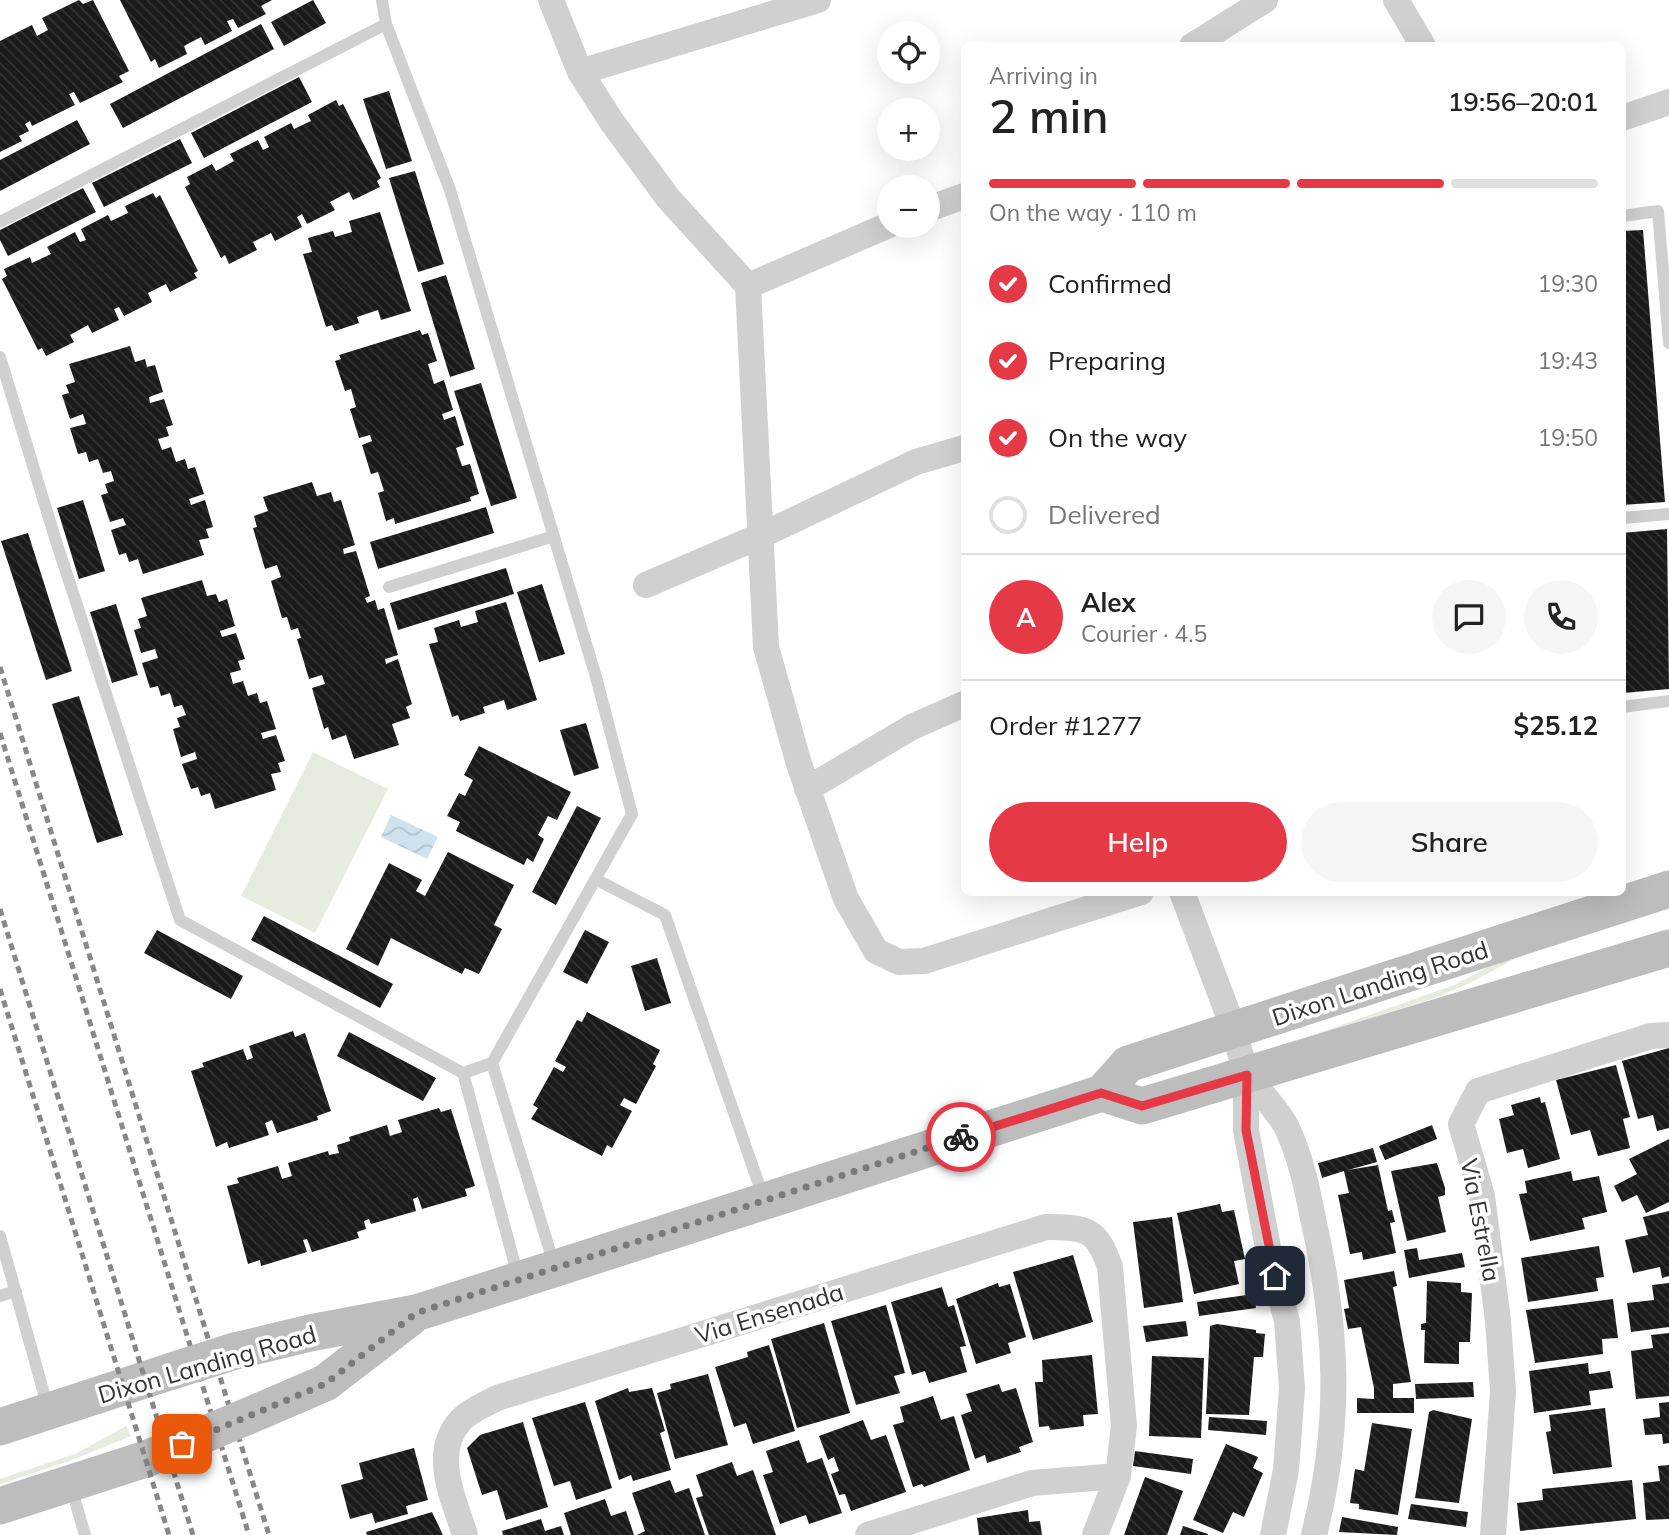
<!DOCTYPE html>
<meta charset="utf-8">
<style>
body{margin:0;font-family:Mulish,sans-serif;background:#f6f6f6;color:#222;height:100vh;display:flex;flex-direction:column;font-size:26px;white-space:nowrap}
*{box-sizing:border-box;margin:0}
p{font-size:23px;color:#767676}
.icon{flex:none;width:38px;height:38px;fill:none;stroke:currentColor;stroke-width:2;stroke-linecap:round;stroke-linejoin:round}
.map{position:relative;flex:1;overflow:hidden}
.details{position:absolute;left:961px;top:42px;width:665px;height:854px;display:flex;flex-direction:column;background:#fff;border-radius:10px;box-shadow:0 7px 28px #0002}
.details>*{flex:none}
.tools{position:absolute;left:877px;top:21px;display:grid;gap:14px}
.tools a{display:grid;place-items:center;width:63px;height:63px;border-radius:50%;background:#fff;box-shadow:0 7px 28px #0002;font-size:35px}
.pin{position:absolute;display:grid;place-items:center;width:60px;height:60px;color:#fff;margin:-30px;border-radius:14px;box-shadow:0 4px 10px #0006}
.courier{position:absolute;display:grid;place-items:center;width:70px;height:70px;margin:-35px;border:5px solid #e63946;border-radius:50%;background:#fff;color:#222;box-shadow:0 2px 9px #0007}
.overview em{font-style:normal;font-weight:600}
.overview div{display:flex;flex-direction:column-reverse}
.overview{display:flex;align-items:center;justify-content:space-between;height:119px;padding:0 28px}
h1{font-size:46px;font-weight:600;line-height:52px}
.bar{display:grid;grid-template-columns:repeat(4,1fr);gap:10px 7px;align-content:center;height:84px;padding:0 28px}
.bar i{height:9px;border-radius:5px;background:#e0e0e0}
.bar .current{background:#e63946}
.bar p{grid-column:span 4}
.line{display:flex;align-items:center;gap:18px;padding:0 28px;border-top:2px solid #e0e0e0}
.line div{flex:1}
.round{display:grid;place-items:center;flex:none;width:74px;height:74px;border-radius:37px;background:#f6f6f6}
ol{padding:0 28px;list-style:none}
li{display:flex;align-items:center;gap:21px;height:77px}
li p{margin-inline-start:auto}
li .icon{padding:7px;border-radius:50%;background:#e63946;color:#fff;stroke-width:4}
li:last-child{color:#767676}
li i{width:38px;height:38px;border:4px solid #e0e0e0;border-radius:50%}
.action{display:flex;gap:14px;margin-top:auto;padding:14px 28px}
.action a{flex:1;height:80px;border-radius:42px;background:#e63946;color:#fff;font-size:28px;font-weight:600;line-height:80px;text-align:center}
.action a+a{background:#f6f6f6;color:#222}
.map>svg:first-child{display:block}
</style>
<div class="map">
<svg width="1669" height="1535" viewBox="0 0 1669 1535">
<defs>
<pattern id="water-waves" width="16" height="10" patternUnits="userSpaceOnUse" patternTransform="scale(1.75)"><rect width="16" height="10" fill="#cfe2ee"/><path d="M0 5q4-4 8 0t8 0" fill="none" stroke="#b2c2cd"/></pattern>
<pattern id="building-back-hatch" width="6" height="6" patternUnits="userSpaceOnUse" patternTransform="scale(1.75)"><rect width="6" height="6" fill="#1a1a1a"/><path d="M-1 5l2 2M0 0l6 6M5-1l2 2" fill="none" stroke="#333"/></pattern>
</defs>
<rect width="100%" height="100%" fill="#fff"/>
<path fill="#e6ecdf" d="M313,752L388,789L315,933L241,896Z
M1529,951L1470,983L1432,999L1285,1045L1454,985L1513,954Z
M126,1426L131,1436L72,1460L0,1484V1479L75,1454Z"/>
<path fill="url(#water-waves)" d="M391,815L438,837L427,859L381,837Z"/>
<path fill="url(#building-back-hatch)" d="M79,0L83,4L93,0L129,71L119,76L123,82L80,103L74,92L69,94L75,105L32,126L30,121L25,124L29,131L19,136L22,141L0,152V41L32,25L37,36L48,30L42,18Z
M120,0H272L261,6L266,14L238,28L233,19L227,21L232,31L205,45L201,37L184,46L187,54L159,68L155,59L151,62Z
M313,0L326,23L284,46L271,22Z
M261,24L274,49L123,128L110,104Z
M299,77L312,102L204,158L191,133Z
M389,91L412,161L386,169L363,99Z
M336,100L339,106L343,104L381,178L377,181L380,187L353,200L349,192L330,202L335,210L307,224L302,214L297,217L302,227L275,241L271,233L253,242L257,250L229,264L225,255L221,258L185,187L190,184L187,177L212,164L216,171L234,161L230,154L258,140L263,150L269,147L264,137L291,123L294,129L311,121L308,115Z
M77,120L90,144L0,191V160Z
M180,139L192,163L104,207L92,183Z
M415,171L444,264L418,272L389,178Z
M83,188L96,212L8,256L0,240V230Z
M153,193L156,198L160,195L198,271L194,273L197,278L170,292L166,284L148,293L152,302L124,316L119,307L114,309L119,320L92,333L88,325L70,335L74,342L46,356L42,348L38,350L2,279L7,276L4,269L30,257L32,263L51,254L47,247L75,232L80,242L86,240L81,229L108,215L111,221L128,213L125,206Z
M380,212L411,311L381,320L378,310L357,317L359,323L335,331L332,325L326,327L303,254L312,252L308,238L333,231L335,237L352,232L349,221Z
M1643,230L1665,502L1622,505V231Z
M446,275L475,369L450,377L421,283Z
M420,330L422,335L428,333L437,361L428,364L434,384L444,380L453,410L442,414L444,420L455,416L464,445L456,448L462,466L470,464L479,494L470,497L471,501L395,524L394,518L386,521L378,493L384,491L378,472L371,474L362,445L372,441L370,435L359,438L350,409L356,407L351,389L345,391L335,361L341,359L339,355Z
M130,346L135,362L145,359L147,367L155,365L163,392L149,397L150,403L164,399L173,425L166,427L169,436L158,439L162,450L171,447L176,462L185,459L188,469L195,467L204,494L189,499L191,505L205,500L213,527L206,529L209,538L199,540L204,555L143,574L138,559L129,562L126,553L119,555L111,530L126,525L123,518L110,522L101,495L108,493L105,484L114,481L111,471L103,473L98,459L89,462L86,452L78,454L70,428L86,424L83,414L70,419L62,395L69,393L66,385L75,382L69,364Z
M481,383L517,498L491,506L454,391Z
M312,482L317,496L331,492L334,502L341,500L355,545L343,549L344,554L356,551L370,596L365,598L367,603L375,600L378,610L384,608L398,655L385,659L386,664L398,659L412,704L406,707L410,718L392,724L399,745L354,759L346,735L332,740L328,727L324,729L312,688L325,684L322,675L309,679L297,639L301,638L298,628L291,630L287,617L282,618L271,581L281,577L277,565L265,569L253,528L257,527L254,516L268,511L263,497Z
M83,500L105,571L79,579L57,508Z
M486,507L494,533L378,569L370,542Z
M1667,529L1669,689L1623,693L1622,533Z
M28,533L72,671L46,680L1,541Z
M506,568L514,594L398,630L390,603Z
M202,580L207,596L216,594L219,602L227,599L235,626L220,631L222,637L236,633L245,659L238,661L241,670L230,673L233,684L243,681L248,696L257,693L260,703L267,701L276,729L261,733L263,739L276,735L285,761L278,763L281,772L271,774L276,790L215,809L210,793L201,796L198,787L191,789L182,764L197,759L195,752L181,757L173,729L180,727L177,718L186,715L182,705L174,707L170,693L161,696L158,686L150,688L142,663L158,658L155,649L141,653L134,630L141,628L138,619L147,616L141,598Z
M542,584L565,654L539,662L517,592Z
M506,602L537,700L507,710L504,700L483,707L485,713L460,721L458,715L452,717L429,644L438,642L434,628L459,620L461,627L478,622L475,611Z
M116,604L138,675L112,683L90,612Z
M79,696L123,835L97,843L52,704Z
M586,723L599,768L574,776L560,730Z
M479,746L571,792L557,820L548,816L538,835L544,839L533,862L527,858L524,865L456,831L460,822L447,816L459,793L465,796L473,780L464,775Z
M577,806L601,818L556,905L532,892Z
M448,852L514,885L494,925L502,929L479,974L465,968L462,974L391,938L378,966L346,949L389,863L422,880L416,891L425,896Z
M264,916L393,984L380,1008L251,940Z
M157,930L243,976L231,999L144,953Z
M585,930L609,942L587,984L563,972Z
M657,958L671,1003L645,1011L631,966Z
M587,1012L660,1050L653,1064L656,1066L636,1104L624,1098L620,1105L632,1111L612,1148L607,1145L602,1156L531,1119L538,1108L533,1105L554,1067L563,1072L566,1067L555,1061L577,1020L582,1022Z
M293,1031L295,1037L305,1033L331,1111L317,1116L318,1120L277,1133L272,1120L265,1123L269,1135L229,1148L227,1142L216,1147L191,1071L204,1067L202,1063L243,1049L247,1060L253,1058L249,1046Z
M349,1032L436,1078L423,1101L337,1056Z
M1669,1048V1128L1657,1131L1653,1115L1638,1119L1622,1061Z
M1616,1065L1630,1117L1623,1119L1630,1148L1598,1156L1590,1130L1571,1135L1556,1080Z
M1540,1097L1541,1103L1545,1102L1560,1159L1528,1168L1523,1149L1507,1153L1499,1119L1514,1115L1511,1105Z
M439,1108L441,1112L451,1109L475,1186L465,1189L467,1196L422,1209L418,1197L413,1199L416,1211L371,1224L369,1219L364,1221L366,1229L357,1232L359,1238L312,1252L307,1239L303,1240L307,1252L261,1266L260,1260L248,1264L227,1186L239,1183L237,1178L278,1166L282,1179L292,1176L288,1163L328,1151L329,1155L339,1153L337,1145L350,1141L349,1137L387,1125L390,1136L402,1132L398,1120Z
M1432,1125L1437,1139L1385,1160L1379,1146Z
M1669,1139V1202L1646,1213L1637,1195L1622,1202L1614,1186L1637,1174L1629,1159Z
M1373,1148L1377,1162L1348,1170L1378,1165L1388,1211L1392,1210L1395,1222L1390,1223L1396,1253L1363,1260L1362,1252L1350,1254L1338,1195L1349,1193L1344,1171L1322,1178L1318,1163Z
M1437,1163L1445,1188V1195L1438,1197L1446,1232L1407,1241L1391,1171Z
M1571,1171L1573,1181L1599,1176L1607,1212L1582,1218L1585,1229L1530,1241L1519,1194L1527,1193L1525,1181Z
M1220,1204L1222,1212L1234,1210L1245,1259L1234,1261L1239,1284L1194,1294L1177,1213Z
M1669,1211V1276L1662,1278L1660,1267L1633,1273L1625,1240L1648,1235L1643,1217Z
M1172,1217L1183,1302L1144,1308L1133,1222Z
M1599,1246L1604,1277L1596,1278L1598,1291L1528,1302L1521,1258Z
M1417,1248L1419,1260L1462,1253L1465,1267L1409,1278L1404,1250Z
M1073,1255L1093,1322L1033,1340L1013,1272Z
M1394,1271L1397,1286L1393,1287L1411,1382L1393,1384V1398H1414V1413H1357V1398L1374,1399V1388L1361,1327L1348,1329L1344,1309L1349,1308L1344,1280Z
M1427,1281L1461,1283V1292L1472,1293L1470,1342H1459V1364L1424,1363L1425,1330H1421V1324L1426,1323Z
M998,1283L999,1287L1010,1284L1026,1337L1008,1343L1011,1353L976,1364L956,1299Z
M1669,1283V1327L1631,1332L1627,1303L1654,1300L1652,1285Z
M942,1287L948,1307L954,1305L966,1346L960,1347L967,1372L929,1383L925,1371L912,1375L891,1302Z
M1254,1294L1256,1308L1199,1316L1197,1302Z
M1613,1299L1618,1338L1602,1339L1603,1354L1535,1363L1526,1310Z
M886,1305L905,1373L894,1376L900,1393L856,1405L831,1321Z
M1186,1321L1188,1336L1146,1342L1143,1326Z
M824,1323L850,1413L797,1428L771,1339Z
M1217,1324L1256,1330V1333L1265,1334L1263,1357H1254L1249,1415L1206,1414L1210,1326Z
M1669,1333V1396L1636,1399L1631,1351L1653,1348L1651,1335Z
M769,1345L795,1431L753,1444L746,1423L734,1427L715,1367L748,1357L747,1352Z
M1092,1355L1098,1414L1083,1415L1084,1426L1050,1430L1049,1426L1039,1427L1035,1382H1043L1042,1360Z
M1152,1356L1204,1358L1201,1438L1149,1436Z
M1588,1363L1589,1374L1610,1371L1613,1388L1589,1391L1591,1405L1534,1413L1529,1371Z
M708,1374L728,1445L675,1459L657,1393L671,1389L670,1384Z
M1473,1382L1474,1397L1416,1399L1415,1384Z
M999,1384L1002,1392L1016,1388L1033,1442L1019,1447L1021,1452L987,1463L985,1455L975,1459L961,1415L972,1411L966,1394Z
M628,1388L629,1392L652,1388L665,1431L660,1433L671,1470L633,1481L631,1475L619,1480L595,1401Z
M933,1396L941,1420L954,1416L970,1470L924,1487L922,1484L913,1487L893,1425L904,1422L900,1407Z
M585,1402L612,1488L576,1500L570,1481L554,1486L532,1418Z
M1669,1402V1443L1663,1444L1662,1434L1645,1435L1643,1419L1660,1417L1659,1403Z
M1605,1408L1612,1467L1553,1474L1546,1432L1551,1431L1549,1415Z
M1433,1410L1472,1419L1459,1503L1415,1498L1429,1412Z
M1209,1417L1267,1421L1266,1435L1208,1430Z
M863,1420L871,1440L886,1435L906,1492L851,1511L845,1494L839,1495L831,1474L839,1471L834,1457L828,1460L819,1436Z
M523,1422L548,1507L506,1520L497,1490L482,1495L467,1448L480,1435Z
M1372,1423L1412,1429L1398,1515L1359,1509V1504L1350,1503L1355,1469L1364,1471Z
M799,1440L807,1463L822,1458L842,1513L809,1524L806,1515L780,1524L763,1475L773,1472L766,1451Z
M1226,1444L1258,1457L1253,1468L1263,1473L1244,1517L1233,1512L1223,1533L1193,1520Z
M414,1448L428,1500L406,1506L408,1514L375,1523L372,1513L350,1519L341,1485L363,1479L359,1463Z
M1135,1451L1193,1459L1191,1474L1133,1466Z
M732,1462L737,1476L753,1470L776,1535H709L696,1498L703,1496L696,1475Z
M1669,1465V1519L1646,1520L1643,1483L1660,1481L1658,1466Z
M1145,1477L1183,1491L1167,1535H1124Z
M670,1480L675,1493L689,1488L705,1535H637L645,1531L632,1493Z
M1632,1480L1636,1519L1520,1531L1517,1503L1543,1500L1542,1489Z
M605,1499L611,1516L626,1511L634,1535H571L564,1513Z
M1411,1504L1468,1512L1466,1527L1408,1519Z
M1028,1510L1029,1522L1040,1521L1042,1535H979L977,1518Z
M432,1512L443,1535H367L366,1532Z
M1342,1517L1398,1527L1397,1535L1339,1532Z
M541,1519L545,1531L561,1526L564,1535H503L502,1531Z
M1183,1526L1208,1534V1535H1180Z"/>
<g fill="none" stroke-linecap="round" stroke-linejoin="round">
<path stroke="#d0d0d0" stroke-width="12" d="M382,0L386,24
M1622,216L1658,211L1669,343
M0,222L386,24L450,190L596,677L632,814L492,1063L463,1073L180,920L55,538L0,357
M1622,518L1669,514
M389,587L554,536
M1622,707L1669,701
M597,880L665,915L764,1199
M492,1063L554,1264
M463,1073L518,1276
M0,1236L48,1408
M0,1296L16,1291
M71,1487L85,1535"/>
<path stroke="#d0d0d0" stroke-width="26" d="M551,0L580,72L612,122L668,198L748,286L766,647L799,764L846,899L876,951L899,962L924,961L1141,892
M1396,0L1423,46
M1192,46L1265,0
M580,72L818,0
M1622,118L1669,102
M928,209L964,196
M748,286L889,225
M646,585L760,536L916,462L964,448
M807,789L912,727L964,704
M1182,892L1234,1030L1246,1075V1130L1269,1253L1287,1321L1292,1388L1286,1470L1273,1535
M1246,1075C1259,1091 1276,1108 1286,1126C1300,1154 1307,1188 1313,1218C1338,1330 1342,1423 1314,1535
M465,1535C454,1499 431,1454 460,1421C469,1411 486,1404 497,1398L1046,1227C1086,1228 1096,1227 1110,1267L1124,1426L1118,1476L1095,1535
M868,1535L1032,1483L1118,1476
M1493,1535L1503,1391L1498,1321L1482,1196L1461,1124L1478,1091L1651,1036L1669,1035"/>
<path stroke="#bdbdbd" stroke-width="37" d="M1102,1093L1142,1106L1669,948
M235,1351L310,1333L416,1313L1102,1093L1128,1064L1669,889
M260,1411L325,1383L410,1318
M0,1427L172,1371
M0,1506L146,1459L196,1438"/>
<path stroke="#888" stroke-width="5" stroke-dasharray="7 5" stroke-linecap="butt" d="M0,667L269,1535
M0,733L249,1535
M0,909L193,1535
M0,989L169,1535"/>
<path stroke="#bdbdbd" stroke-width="37" d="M172,1371L235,1351
M196,1438L260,1411"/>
</g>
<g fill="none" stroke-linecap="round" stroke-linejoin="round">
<path stroke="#7a7a7a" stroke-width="7" stroke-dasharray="0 12.6" d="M182,1444L325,1384L416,1313L961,1137"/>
<path stroke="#e63946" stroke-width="9" d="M961,1137L1101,1093L1142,1106L1247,1075L1246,1130L1275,1276"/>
</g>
<g text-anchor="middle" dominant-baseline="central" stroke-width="7" stroke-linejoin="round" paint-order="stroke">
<g font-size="24" fill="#333" stroke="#fff">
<text transform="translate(1380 983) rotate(-18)">Dixon Landing Road</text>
<text transform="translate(1481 1220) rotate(79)">Via Estrella</text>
<text transform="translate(769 1313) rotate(-17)">Via Ensenada</text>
<text transform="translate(207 1364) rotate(-16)">Dixon Landing Road</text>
</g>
</g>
</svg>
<div class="tools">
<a><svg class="icon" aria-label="locate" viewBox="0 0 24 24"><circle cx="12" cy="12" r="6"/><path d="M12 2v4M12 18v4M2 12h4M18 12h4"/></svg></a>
<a>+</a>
<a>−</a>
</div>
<div class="pin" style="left:182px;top:1444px;background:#ea580c"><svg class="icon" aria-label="bag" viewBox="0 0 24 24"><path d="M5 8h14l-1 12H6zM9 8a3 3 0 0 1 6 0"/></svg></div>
<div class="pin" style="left:1275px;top:1276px;background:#1f2937"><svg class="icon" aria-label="home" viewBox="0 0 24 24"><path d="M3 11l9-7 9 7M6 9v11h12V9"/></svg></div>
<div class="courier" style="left:961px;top:1137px"><svg class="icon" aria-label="bike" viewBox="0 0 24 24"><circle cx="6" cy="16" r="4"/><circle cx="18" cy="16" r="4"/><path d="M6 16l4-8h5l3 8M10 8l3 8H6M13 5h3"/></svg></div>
<section class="details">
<div class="overview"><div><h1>2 min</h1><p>Arriving in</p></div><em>19:56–20:01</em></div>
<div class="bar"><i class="current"></i><i class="current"></i><i class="current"></i><i></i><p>On the way · 110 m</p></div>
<ol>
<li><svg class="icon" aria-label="check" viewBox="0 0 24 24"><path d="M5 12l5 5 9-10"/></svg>Confirmed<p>19:30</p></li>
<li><svg class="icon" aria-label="check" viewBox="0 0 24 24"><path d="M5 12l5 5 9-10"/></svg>Preparing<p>19:43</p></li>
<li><svg class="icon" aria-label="check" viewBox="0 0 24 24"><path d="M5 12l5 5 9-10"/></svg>On the way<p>19:50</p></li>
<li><i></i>Delivered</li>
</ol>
<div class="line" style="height:126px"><b class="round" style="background:#e63946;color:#fff">A</b><div><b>Alex</b><p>Courier · 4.5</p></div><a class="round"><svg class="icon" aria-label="chat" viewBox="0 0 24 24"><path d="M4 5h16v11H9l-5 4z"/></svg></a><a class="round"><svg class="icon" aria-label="phone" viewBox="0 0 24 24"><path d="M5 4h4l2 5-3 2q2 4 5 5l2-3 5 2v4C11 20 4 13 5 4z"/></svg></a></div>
<div class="line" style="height:91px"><div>Order #1277</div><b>$25.12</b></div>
<div class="action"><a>Help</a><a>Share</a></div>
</section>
</div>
